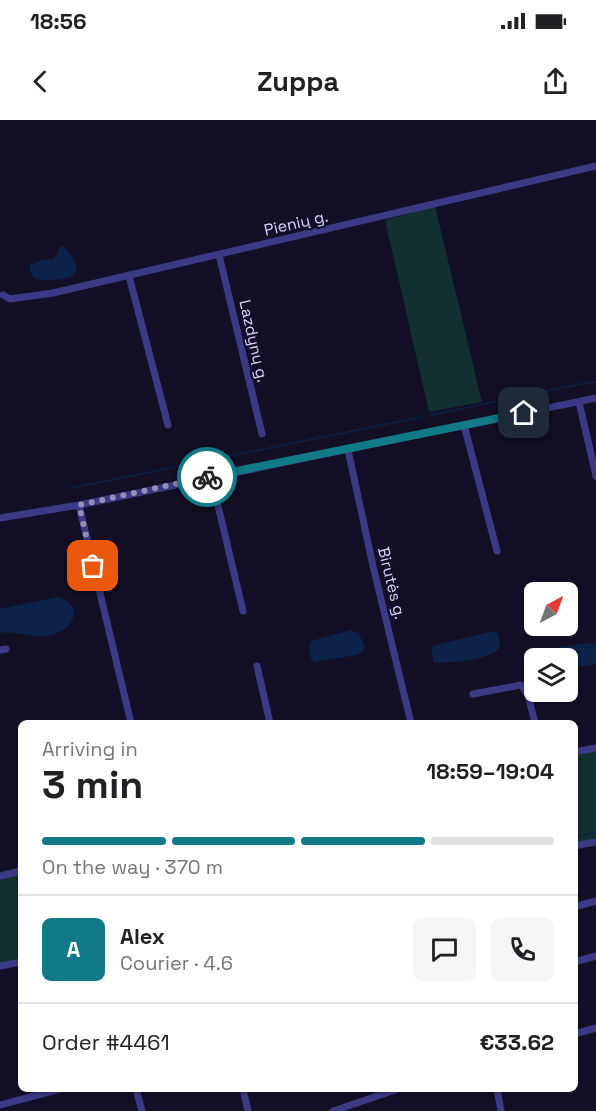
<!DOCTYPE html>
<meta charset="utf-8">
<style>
body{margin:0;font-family:"Space Grotesk",sans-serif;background:#f6f6f6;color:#202124;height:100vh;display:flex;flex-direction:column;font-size:22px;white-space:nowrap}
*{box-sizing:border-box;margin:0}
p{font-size:20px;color:#757577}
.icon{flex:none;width:33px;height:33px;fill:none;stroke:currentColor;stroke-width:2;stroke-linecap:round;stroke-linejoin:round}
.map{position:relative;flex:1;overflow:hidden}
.side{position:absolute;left:18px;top:600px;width:560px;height:372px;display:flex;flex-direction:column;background:#fff;border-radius:9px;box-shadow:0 2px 4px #0004}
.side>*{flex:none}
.needle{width:39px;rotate:41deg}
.buttons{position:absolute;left:524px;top:462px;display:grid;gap:12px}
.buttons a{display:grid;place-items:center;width:54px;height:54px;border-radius:9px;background:#fff;box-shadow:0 2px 4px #0004;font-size:30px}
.pin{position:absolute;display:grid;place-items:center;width:51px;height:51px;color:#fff;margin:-26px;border-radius:12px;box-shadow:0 3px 9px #0006}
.courier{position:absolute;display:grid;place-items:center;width:60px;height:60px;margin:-30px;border:4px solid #127987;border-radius:50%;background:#fff;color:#222;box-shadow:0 2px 8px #0007}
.overview em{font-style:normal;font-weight:700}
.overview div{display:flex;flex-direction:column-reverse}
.overview{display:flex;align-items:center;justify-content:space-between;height:102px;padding:0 24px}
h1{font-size:39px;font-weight:700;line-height:45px}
.bar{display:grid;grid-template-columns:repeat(4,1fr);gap:9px 6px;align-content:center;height:72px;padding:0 24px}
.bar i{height:8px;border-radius:4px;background:#e0e0e0}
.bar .current{background:#127987}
.bar p{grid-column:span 4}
.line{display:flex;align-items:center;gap:15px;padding:0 24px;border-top:2px solid #e0e0e0}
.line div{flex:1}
.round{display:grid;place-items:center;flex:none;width:63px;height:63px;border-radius:9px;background:#f6f6f6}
.status{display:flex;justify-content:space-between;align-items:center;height:42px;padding:0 30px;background:#fff;direction:ltr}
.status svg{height:16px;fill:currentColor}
header{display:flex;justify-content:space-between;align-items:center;height:78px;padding:0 24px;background:#fff;font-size:27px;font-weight:700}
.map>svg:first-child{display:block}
</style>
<div class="status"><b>18:56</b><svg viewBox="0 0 49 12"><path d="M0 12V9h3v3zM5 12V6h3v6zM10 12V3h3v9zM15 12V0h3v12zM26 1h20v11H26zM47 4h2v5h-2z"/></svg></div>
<header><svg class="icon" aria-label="back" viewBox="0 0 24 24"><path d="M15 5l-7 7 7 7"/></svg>Zuppa<svg class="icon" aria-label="share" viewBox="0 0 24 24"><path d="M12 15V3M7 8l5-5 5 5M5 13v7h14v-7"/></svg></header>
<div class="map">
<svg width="596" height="991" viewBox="0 0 596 991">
<rect width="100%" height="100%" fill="#130f26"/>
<path fill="#12302f" d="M435,86L482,282L429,292L385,100Z
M596,628V722L574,726V632Z
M21,747V842L0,846V752Z"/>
<path fill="#0c2248" d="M64,126L72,136L77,147C76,150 75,155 72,156C65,160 42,161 35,159L30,152V145L43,140L54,139L60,127Z
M58,477C64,479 70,483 73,488C75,493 74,498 71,502C69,507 65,508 61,511C41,523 21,510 0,513V489Z
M351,510L359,514L365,527L362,532L357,535L315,542L311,539L309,528L311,521Z
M494,511L498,514L500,527C490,541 454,542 437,543L434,542L431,528L435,525Z
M589,523L596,524V544L567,548V538H543V530L546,529Z"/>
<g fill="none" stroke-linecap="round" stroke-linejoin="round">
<path stroke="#0c2248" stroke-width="1.5" d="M507,279L596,261
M431,295L498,281
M71,368L422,297
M574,717L596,713"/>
<path stroke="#3d3a85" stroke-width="7" d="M219,135L262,314
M129,156L168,305
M3,175L10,179L53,173L596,46
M579,282L596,356
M464,305L497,431
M348,330L373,446L411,603
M211,356L243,491
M79,385L131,603
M0,398L79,385L596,278
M0,530L6,529
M257,546L270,603
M473,574L521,565L528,575L535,603
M574,632L596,628
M574,726L596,722
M0,756L21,751
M574,787L596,781
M574,842L596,836
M0,846L21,842
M574,914L596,908
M136,969L142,991
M243,969L248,991
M497,969L501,991
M0,985L60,969
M333,991L398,969"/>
</g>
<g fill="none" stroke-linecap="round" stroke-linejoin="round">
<path stroke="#948fb3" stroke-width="6" stroke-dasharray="0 10.8" d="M93,446L79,385L207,357"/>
<path stroke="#127987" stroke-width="8" d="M207,357L524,293"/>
</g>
<g text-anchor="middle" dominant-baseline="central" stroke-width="4.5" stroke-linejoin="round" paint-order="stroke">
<g font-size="16" fill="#d9d4ff" stroke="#130f26">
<text transform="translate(296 103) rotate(-13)">Pienių g.</text>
<text transform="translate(254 221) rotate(77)">Lazdynų g.</text>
<text transform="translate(392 463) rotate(76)">Birutės g.</text>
</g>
</g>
</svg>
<div class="buttons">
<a><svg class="needle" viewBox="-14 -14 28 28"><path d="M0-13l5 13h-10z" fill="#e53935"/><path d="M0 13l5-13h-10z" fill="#757577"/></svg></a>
<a><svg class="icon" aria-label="layers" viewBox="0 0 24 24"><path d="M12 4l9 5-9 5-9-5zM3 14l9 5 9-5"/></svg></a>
</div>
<div class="pin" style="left:93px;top:446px;background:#ea580c"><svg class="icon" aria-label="bag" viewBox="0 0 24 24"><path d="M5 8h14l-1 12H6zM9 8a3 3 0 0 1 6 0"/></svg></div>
<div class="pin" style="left:524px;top:293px;background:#1f2937"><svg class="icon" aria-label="home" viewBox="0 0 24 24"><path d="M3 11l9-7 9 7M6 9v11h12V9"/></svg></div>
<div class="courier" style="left:207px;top:357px"><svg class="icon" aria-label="bike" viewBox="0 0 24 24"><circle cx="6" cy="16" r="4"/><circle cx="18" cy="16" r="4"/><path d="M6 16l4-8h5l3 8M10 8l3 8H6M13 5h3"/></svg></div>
<section class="side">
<div class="overview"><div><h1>3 min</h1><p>Arriving in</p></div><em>18:59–19:04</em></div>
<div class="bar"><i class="current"></i><i class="current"></i><i class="current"></i><i></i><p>On the way · 370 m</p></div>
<div class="line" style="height:108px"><b class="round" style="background:#127987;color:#fff">A</b><div><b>Alex</b><p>Courier · 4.6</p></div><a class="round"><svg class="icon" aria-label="chat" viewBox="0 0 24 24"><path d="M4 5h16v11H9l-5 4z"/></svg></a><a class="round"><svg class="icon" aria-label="phone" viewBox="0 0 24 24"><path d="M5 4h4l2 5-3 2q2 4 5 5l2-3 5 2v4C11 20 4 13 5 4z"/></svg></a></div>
<div class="line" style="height:78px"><div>Order #4461</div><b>€33.62</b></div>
</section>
</div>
